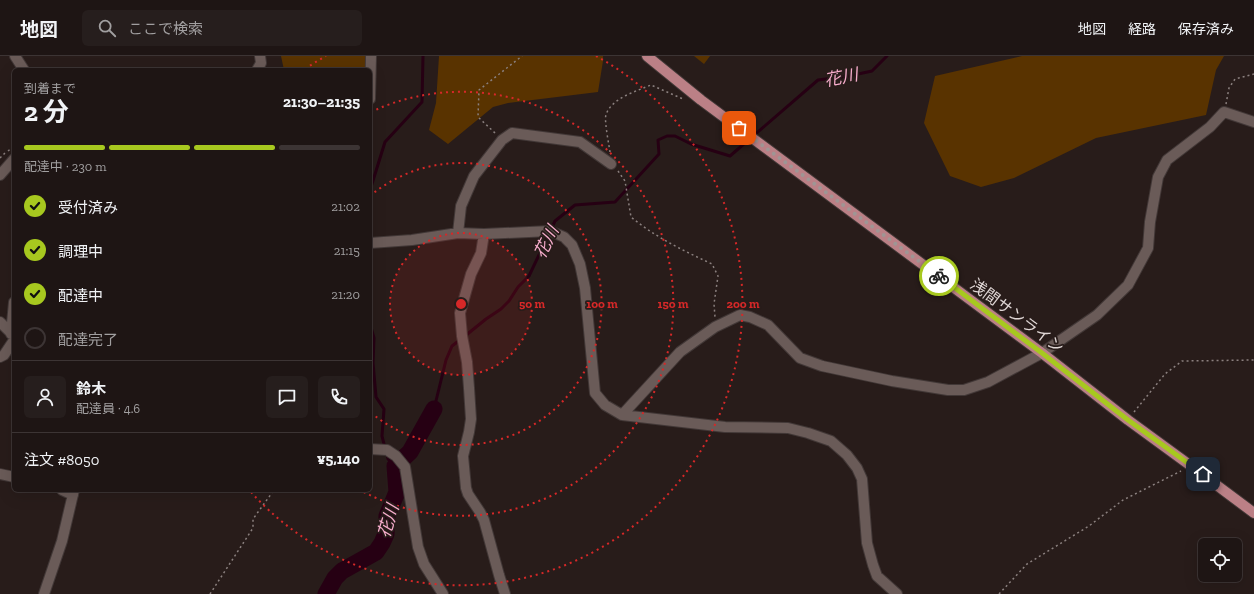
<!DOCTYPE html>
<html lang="ja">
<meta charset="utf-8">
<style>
body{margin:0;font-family:"Zilla Slab","Noto Sans JP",serif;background:#261e1d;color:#f1f3f6;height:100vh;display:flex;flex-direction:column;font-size:15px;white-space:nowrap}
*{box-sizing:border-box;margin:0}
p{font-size:13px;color:#a19fa0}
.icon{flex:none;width:22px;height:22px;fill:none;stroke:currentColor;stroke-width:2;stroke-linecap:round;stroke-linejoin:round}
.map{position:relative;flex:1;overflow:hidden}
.drawer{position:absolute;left:12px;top:12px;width:360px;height:424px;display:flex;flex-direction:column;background:#1e1514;border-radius:6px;box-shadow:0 4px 16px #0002,0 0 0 1px #3c3434}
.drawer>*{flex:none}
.fabs{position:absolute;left:1198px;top:482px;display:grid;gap:8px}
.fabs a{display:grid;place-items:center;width:44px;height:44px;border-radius:6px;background:#1e1514;box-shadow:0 4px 16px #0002,0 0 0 1px #3c3434;font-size:20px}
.pin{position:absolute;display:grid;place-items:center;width:34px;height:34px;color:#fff;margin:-17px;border-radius:8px;box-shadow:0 2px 6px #0006}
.courier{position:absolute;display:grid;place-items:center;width:40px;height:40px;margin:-20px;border:3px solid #a7c81f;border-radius:50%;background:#fff;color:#222;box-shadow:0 1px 5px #0007}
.overview em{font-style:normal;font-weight:700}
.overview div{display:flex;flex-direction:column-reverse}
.overview{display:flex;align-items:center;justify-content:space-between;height:68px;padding:0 12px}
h1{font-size:26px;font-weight:700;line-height:30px}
.bar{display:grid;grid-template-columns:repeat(4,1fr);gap:6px 4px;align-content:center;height:48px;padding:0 12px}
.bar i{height:5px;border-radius:3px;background:#3c3434}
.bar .active{background:#a7c81f}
.bar p{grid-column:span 4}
.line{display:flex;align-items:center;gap:10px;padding:0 12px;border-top:1px solid #3c3434}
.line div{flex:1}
.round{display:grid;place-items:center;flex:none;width:42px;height:42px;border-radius:6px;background:#261e1d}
ol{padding:0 12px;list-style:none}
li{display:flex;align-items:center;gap:12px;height:44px}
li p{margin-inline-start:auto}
li .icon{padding:4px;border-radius:50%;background:#a7c81f;color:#111;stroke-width:4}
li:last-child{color:#a19fa0}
li i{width:22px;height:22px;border:2px solid #3c3434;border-radius:50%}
header{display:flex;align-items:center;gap:24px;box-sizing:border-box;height:56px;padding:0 20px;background:#1e1514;border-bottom:1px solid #3c3434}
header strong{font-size:19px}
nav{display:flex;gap:22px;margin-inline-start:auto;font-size:14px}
.search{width:280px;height:36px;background:#261e1d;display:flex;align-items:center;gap:10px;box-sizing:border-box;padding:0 14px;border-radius:6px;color:#a19fa0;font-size:15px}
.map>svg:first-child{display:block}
</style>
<header>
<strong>地図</strong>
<div class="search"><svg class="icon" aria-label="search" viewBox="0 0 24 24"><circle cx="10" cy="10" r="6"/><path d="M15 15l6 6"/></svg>ここで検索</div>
<nav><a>地図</a><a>経路</a><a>保存済み</a></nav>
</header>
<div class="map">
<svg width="1254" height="538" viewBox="0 0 1254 538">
<rect width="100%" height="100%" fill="#281c1a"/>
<path fill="#593300" d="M281,0H368L367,14H284Z
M439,0H603V5L598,36L508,47L493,51L448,88L429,74L436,47Z
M694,0H710L704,8Z
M1022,0H1224L1216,14L1206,59L1096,82L1014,122L981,131L950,120L924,67L935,20Z"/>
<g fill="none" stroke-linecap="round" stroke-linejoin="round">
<path stroke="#260013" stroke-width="3" d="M370,155L371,131L385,86L422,46L423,0
M370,268L374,282L373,307L376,341L384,353L382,380L385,392
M465,280L486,263L501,253L509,245L518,231L529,220L555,165L575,149L615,146L659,98L658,84L667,80H675L691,88L730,100L818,24L849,20L872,15L887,0
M434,353L446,304L452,290L461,283
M387,398L388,403L395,410"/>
<path stroke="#260013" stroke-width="17" d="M326,538L335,522L342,515L376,496L382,487L386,478L387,460L397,436L395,410L410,396L434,353"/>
<defs>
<path id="minor" d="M15,0L24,14
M257,14L261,7L260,0
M370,43L371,0
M0,119L14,103
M458,177L461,150L474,120L502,84L512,77L580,86L611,108
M484,178L481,197L471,218L460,257L462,280L467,306L469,332L471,363L469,376L463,400L466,432L468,438L480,456L484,464L499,519L505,538
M370,187L412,184L458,177L484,178L550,175L564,181L572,189L580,208L585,232L595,337L605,349L622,359L725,371L788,372L808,377L831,385L847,399L857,412L862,423L867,487L873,509L877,520L897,538
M0,266L14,280
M11,278L14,246
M0,301L4,299L14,284
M622,359L680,296L715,271L740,259L750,261L768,269L800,302L822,310L892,325L948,334H964L988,326L1042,297L1097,259L1128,229L1148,192L1150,166L1158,121L1167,104L1210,71L1224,56L1254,66
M370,393L387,394L396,400L405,411L418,491L424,508L443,538
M0,418L14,421
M62,434L73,439
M44,538L62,485L74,434"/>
<path id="major" d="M647,0L701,44L1042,297L1128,364L1191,410L1254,457"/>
</defs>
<use href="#minor" stroke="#423837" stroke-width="12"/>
<use href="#major" stroke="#423837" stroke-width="12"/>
<path stroke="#8b807f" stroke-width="1.5" stroke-dasharray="2 3" stroke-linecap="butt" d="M1226,48L1229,32L1235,23L1254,18
M495,77L478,61L479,34L522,0
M8,95L14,90
M610,96C609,89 604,64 606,59C611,42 637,35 651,29L683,43
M0,102L5,97
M618,115L625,125L631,161C655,181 684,195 712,208L718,220L714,248L715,261
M1134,356L1165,318L1182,305L1254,304
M210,538L253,472V463L274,434
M999,538L1027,508L1089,470L1123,444L1181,415"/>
<use href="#minor" stroke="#6a5b58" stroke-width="10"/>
<use href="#major" stroke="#bb8086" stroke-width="10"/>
</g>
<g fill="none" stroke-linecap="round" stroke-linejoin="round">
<path stroke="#9f9594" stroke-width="4" stroke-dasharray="0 7.2" d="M739,72L939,220"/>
<path stroke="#a7c81f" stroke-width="5" d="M939,220L1042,297L1128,364L1203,418"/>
</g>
<circle cx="461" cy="248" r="71" fill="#d62828" fill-opacity=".12"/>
<g fill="none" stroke="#d62828" stroke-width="2" stroke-dasharray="2 4">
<circle cx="461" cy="248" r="71"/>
<path d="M370 140A141 141 0 1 1 370 356"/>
<path d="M371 56A212 212 0 1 1 360 434"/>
<path d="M305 13A282 282 0 0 1 326 0M596 0A282 282 0 1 1 250 435"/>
</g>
<g text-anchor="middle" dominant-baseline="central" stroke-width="3.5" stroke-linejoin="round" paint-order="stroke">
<g font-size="16" fill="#dfd6d5" stroke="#281c1a">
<text transform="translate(1017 260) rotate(37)">浅間サンライン</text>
</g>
<g font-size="17" font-style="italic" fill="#f7adcc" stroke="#281c1a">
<text transform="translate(841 21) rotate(-11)">花川</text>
<text transform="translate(546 186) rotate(-63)">花川</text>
<text transform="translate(388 465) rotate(-73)">花川</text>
</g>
</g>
<circle cx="461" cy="248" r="6" fill="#d62828" stroke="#281c1a" stroke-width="2"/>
<g font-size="12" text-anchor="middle" font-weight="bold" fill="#d62828" stroke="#281c1a" stroke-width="3.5" stroke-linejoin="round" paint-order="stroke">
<text x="532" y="252">50 m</text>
<text x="602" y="252">100 m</text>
<text x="673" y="252">150 m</text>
<text x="743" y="252">200 m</text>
</g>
</svg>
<div class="fabs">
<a><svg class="icon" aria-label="locate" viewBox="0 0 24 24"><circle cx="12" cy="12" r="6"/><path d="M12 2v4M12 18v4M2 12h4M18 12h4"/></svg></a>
</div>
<div class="pin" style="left:739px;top:72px;background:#ea580c"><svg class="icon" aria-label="bag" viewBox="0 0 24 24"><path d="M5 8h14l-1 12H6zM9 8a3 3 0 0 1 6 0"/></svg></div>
<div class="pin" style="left:1203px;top:418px;background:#1f2937"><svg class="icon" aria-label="home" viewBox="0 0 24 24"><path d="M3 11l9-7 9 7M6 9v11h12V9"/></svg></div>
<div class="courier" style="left:939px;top:220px"><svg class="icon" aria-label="bike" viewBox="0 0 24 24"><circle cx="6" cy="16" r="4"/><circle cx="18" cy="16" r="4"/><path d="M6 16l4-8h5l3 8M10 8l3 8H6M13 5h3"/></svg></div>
<section class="drawer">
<div class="overview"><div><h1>2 分</h1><p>到着まで</p></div><em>21:30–21:35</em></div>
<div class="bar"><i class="active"></i><i class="active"></i><i class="active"></i><i></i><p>配達中 · 230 m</p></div>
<ol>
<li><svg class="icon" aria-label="check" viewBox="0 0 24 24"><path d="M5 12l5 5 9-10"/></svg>受付済み<p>21:02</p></li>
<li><svg class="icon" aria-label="check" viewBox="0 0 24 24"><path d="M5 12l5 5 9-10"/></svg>調理中<p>21:15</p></li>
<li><svg class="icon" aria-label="check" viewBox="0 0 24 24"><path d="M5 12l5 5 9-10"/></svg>配達中<p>21:20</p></li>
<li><i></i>配達完了</li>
</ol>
<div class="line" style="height:72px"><a class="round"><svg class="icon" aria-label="person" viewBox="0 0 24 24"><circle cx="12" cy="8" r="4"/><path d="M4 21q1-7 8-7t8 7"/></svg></a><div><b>鈴木</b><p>配達員 · 4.6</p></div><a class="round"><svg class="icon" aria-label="chat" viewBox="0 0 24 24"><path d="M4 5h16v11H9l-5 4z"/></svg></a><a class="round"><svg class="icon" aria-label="phone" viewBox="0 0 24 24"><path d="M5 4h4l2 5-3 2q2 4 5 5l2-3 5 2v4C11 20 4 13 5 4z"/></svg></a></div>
<div class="line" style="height:52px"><div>注文 #8050</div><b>¥5,140</b></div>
</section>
</div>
